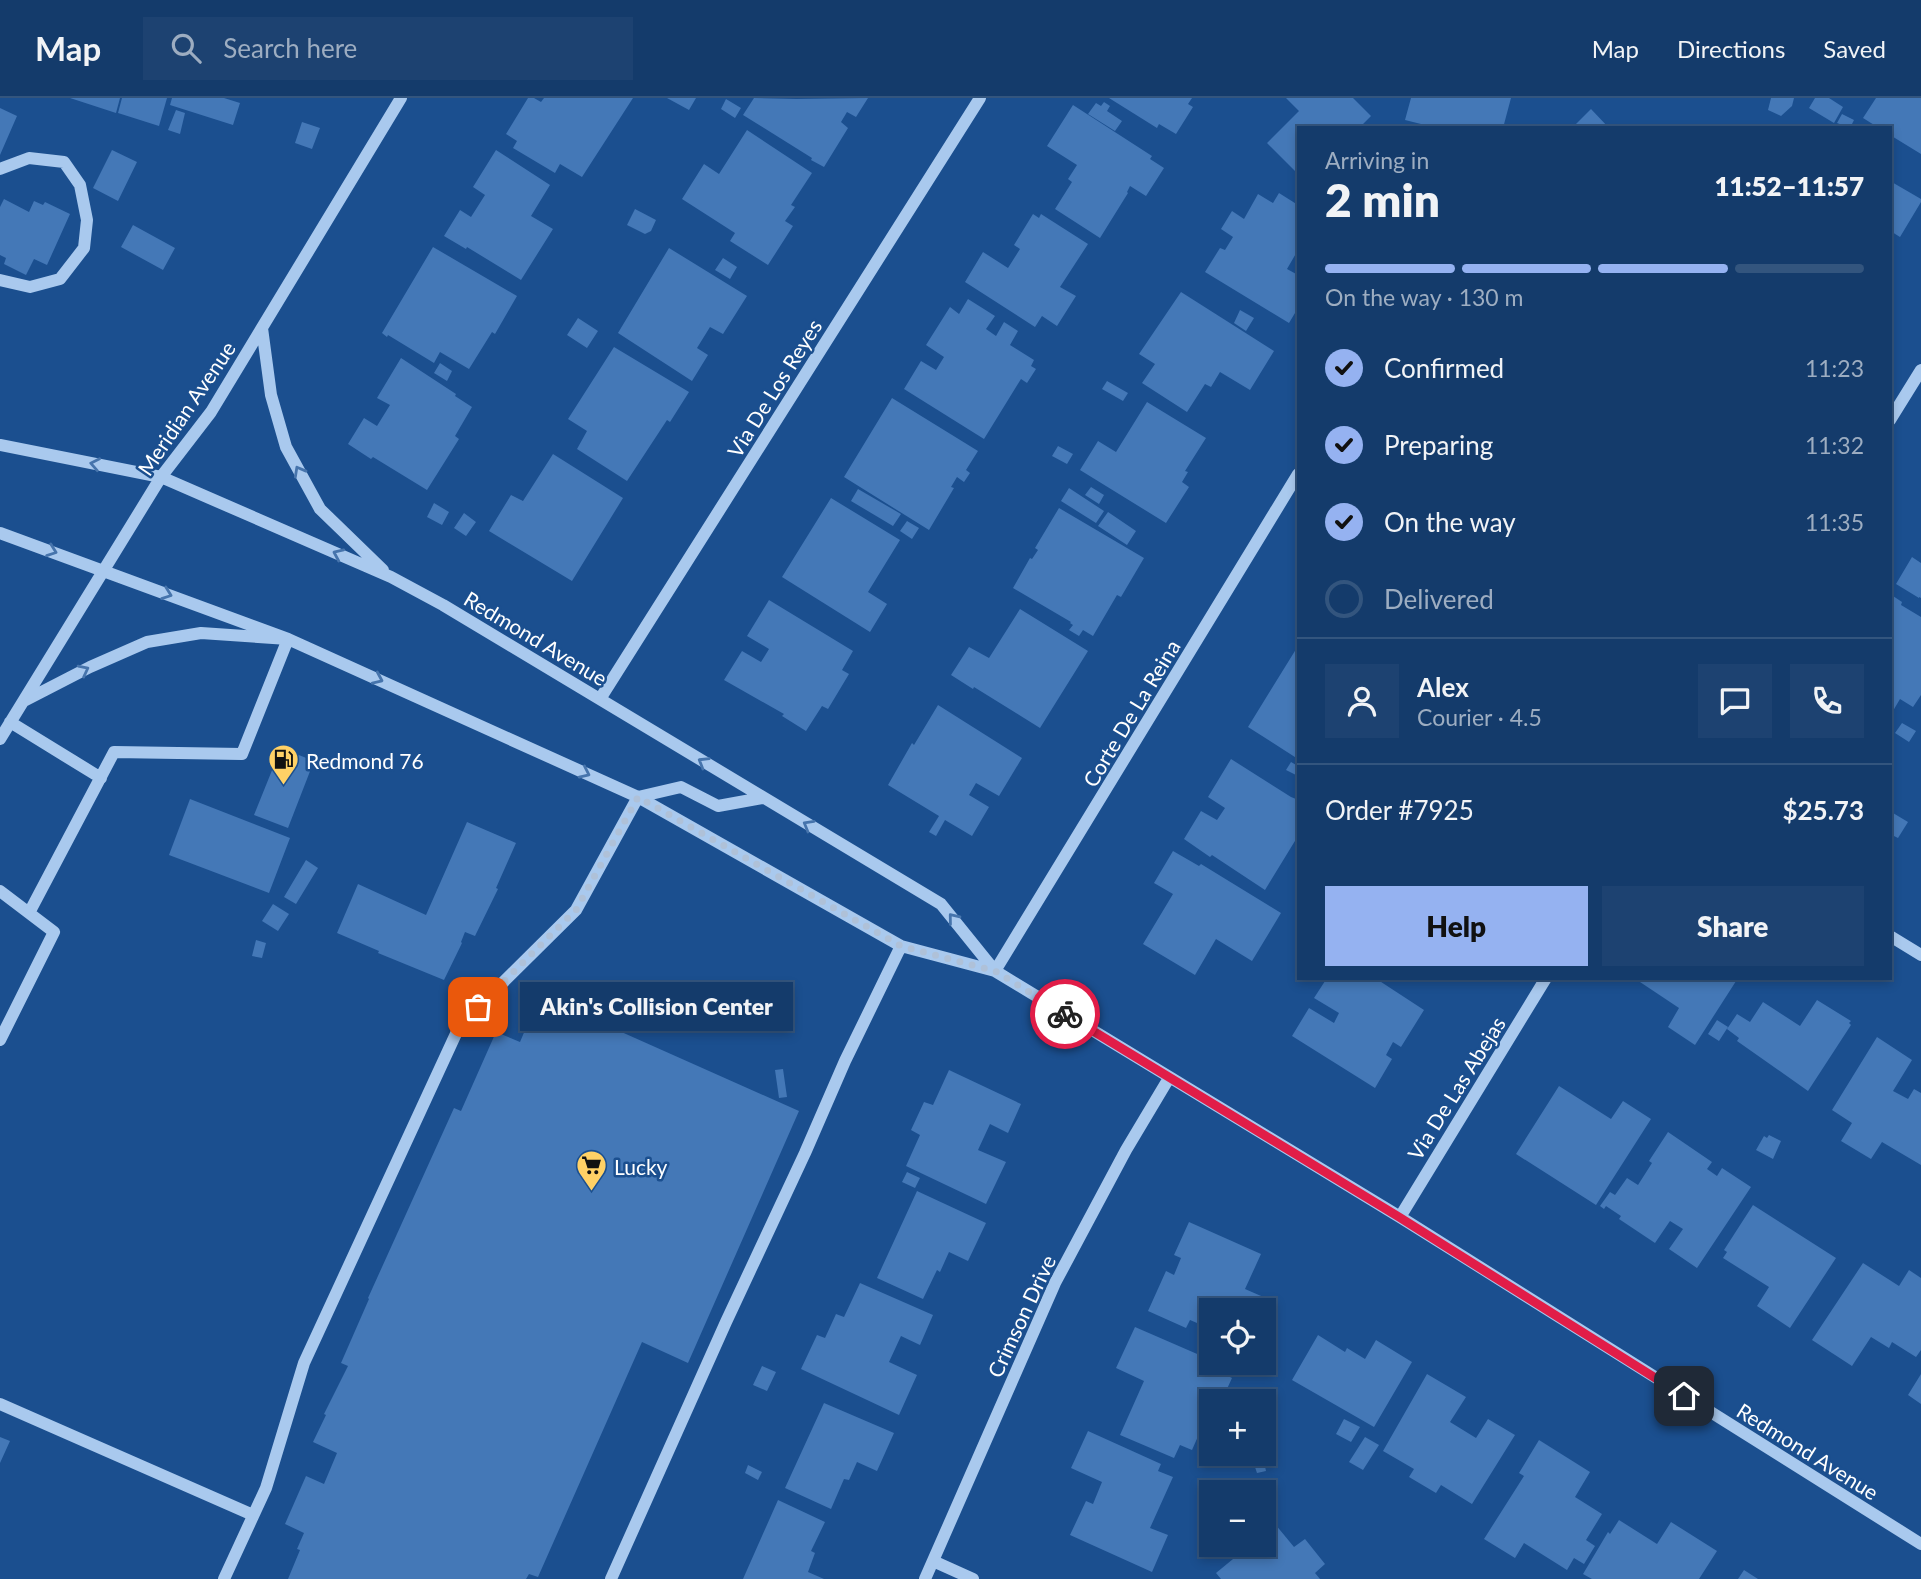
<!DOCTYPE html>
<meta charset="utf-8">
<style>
body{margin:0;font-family:Lato,sans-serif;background:#1d4271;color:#f1f3f6;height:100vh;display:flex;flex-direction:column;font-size:26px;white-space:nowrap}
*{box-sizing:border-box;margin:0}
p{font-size:23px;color:#9dadc1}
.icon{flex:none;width:38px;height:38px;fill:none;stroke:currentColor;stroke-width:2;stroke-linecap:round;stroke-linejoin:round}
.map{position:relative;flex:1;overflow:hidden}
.side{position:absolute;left:1297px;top:28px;width:595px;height:854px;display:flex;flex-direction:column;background:#143b6b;border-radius:0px;box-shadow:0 4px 10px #0003,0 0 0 2px #33557e}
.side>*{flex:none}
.tools{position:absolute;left:1199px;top:1200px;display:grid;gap:14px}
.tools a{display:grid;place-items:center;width:77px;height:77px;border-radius:0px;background:#143b6b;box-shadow:0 4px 10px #0003,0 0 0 2px #33557e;font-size:35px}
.pin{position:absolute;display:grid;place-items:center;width:60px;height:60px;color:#fff;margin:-30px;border-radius:14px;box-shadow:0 4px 10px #0006}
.courier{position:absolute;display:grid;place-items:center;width:70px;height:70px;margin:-35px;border:5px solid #e11d48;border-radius:50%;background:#fff;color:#222;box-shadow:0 2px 9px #0007}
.bubble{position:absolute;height:49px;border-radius:0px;background:#143b6b;box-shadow:0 4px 10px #0003,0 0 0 2px #33557e;font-size:23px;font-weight:800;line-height:49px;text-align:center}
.headline em{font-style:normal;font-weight:800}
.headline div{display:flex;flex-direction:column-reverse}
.headline{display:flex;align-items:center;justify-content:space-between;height:119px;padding:0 28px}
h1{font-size:46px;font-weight:800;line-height:52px}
.bar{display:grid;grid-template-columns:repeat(4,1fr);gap:10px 7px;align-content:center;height:84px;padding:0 28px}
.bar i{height:9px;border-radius:5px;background:#33557e}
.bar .current{background:#95b2f1}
.bar p{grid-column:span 4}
.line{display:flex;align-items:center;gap:18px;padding:0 28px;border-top:2px solid #33557e}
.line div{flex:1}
.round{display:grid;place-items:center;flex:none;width:74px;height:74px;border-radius:0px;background:#1d4271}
ol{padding:0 28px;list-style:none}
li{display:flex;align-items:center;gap:21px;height:77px}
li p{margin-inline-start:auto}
li .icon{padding:7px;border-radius:50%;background:#95b2f1;color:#111;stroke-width:4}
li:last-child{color:#9dadc1}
li i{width:38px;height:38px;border:4px solid #33557e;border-radius:50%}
.action{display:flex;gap:14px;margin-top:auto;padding:14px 28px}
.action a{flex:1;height:80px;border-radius:0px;background:#95b2f1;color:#111;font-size:28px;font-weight:800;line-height:80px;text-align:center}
.action a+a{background:#1d4271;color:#f1f3f6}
header{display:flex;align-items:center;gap:42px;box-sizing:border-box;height:98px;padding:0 35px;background:#143b6b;border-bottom:2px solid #33557e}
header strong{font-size:33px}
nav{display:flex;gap:38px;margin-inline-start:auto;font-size:24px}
.search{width:490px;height:63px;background:#1d4271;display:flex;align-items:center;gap:18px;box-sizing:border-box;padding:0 24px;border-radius:0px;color:#9dadc1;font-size:26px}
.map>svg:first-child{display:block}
</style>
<header>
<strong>Map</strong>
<div class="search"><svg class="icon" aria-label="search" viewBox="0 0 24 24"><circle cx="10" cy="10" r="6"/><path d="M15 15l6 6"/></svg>Search here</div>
<nav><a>Map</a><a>Directions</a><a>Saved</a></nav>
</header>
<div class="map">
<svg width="1921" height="1481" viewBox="0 0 1921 1481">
<rect width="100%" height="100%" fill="#1b4f8f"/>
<path fill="#4478b7" d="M70,0H120L116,15Z
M122,0H167L159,28L118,15Z
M172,0H224L240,5L233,27L170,7Z
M528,0H534L541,4L544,0H633L582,79L560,66L555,75L513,50L517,43L506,36Z
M667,0H696L689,12Z
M754,0L796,1L868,0L856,19L847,14L841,24L848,30L824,69L811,62L812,60L743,17Z
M1109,0H1192L1188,6L1193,9L1176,36L1159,26L1157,30Z
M1286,0H1353L1371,18L1359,30H1298V76L1267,45L1299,13Z
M1411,0H1511L1503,30H1437L1405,22Z
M1771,0H1794L1792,8L1781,18L1768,12Z
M1815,0H1829L1843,9L1834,25L1809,10Z
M1876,0H1921V56L1890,37V30H1879L1863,20Z
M726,1L741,10L735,20L721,11Z
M1104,4L1110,8L1107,13L1122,23L1115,33L1088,16L1096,5L1101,8Z
M1073,7L1152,58L1150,61L1164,70L1146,98L1130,88L1127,94L1128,95L1100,140L1055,111L1072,84L1068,81L1077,67L1047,48Z
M0,10L17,18L0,57Z
M1591,11L1609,30H1572Z
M176,12L185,15L180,36L168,32Z
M1842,16L1854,22L1850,30L1837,25Z
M302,24L320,30L312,51L295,45Z
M747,32L812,75L791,107L795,109L785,123L793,128L768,167L730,143L735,135L682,101L704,66L719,76Z
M112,52L137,64L118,103L93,90Z
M496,52L550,87L531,118L553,131L521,182L467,149L466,151L444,138L460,112L471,119L485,97L473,89Z
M1890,83L1921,101V104L1900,139L1892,134L1890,138Z
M1279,95L1298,107V114L1295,119L1298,121V152L1287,171L1298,177V210L1289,225L1205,174L1220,150L1225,152L1233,139L1221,131L1232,113L1244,121L1258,96L1273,105Z
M4,101L29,114L34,103L43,107L45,104L70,116L47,167L34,161L26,177L4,166L6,160L0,157V109Z
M635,111L656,122L651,133L645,136L627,127Z
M1033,116L1039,120L1041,116L1088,146L1060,189L1076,198L1057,228L1042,218L1035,229L965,184L983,154L1008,170L1020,151L1014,147Z
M133,127L175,150L163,172L121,149Z
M433,149L517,198L495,236L492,234L469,271L440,254L434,265L388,237L387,239L382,235Z
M669,150L747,198L723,236L710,229L697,250L708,257L692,283L618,235Z
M723,160L737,169L730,181L715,172Z
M1181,194L1274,253L1250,292L1220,274L1211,289L1205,286L1187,314L1142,285L1155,266L1139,256Z
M968,201L995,218L986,231L996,238L1004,224L1018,233L1010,247L1034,262L1031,268L1036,271L1027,285L1021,281L984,341L904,291L921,263L936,272L944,259L926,247L950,209L959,216Z
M1240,212L1254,220L1246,233L1234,225Z
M578,220L598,233L587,250L567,237Z
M614,249L689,294L670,324L667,322L627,383L577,351L587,333L568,321Z
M401,260L456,296L455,298L472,309L455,338L459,341L427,392L373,359L371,361L348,346L364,320L377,328L390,307L377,300Z
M440,265L452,273L447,283L434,275Z
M1107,283L1128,295L1123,303L1102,291Z
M892,300L978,353L966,372L970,375L964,384L957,379L951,389L954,390L929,432L844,379Z
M1147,304L1206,340L1185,373L1188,374L1182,384L1189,389L1166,425L1080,372L1098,343L1116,354Z
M1058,348L1073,356L1067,366L1052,358Z
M553,356L623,400L572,483L489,433L511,397L523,403Z
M1091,389L1104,397L1099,406L1085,397Z
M1069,390L1104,413L1096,425L1061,403Z
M858,391L901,416L893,428L851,403Z
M831,400L900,442L868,494L887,506L870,534L782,479Z
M434,405L449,414L442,427L427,419Z
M1059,410L1144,460L1121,499L1117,497L1093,538L1083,532L1079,538L1069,532L1073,527L1070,525L1071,524L1013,490L1030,460L1032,461L1038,452L1035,450Z
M1108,414L1136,433L1127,447L1098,428Z
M464,415L476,424L466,438L454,430Z
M907,423L919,430L912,441L900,433Z
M1912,459L1921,465V500L1919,499V500L1896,486Z
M1890,496L1902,504L1901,507L1921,519V597L1913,609L1900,601L1890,618Z
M769,502L853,553L842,572L849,576L828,611L822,608L806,633L782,618L784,616L724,582L742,553L761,564L769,551L747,538Z
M1020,511L1088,553L1040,630L974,589L973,591L951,577L969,549L989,560Z
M1298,548V661L1248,629Z
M938,607L1022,660L999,698L976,685L969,697L989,709L972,738L945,722L936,738L929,734L939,718L888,687L912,645L914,647Z
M1902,625L1916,633L1909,644L1895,635Z
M281,650L314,663L288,730L254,717Z
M1231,661L1291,699L1296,701L1298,696V738L1265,792L1212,757L1210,759L1184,741L1201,713L1217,722L1225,710L1208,699Z
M1291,664L1298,668V678L1286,672Z
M190,701L290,740L269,795L169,757Z
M1893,715L1908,724L1898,740L1890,736V720Z
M467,724L516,745L496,790L498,791L475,838L465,834L461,844L462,845L444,882L378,855L379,853L337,835L358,786L426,817Z
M1173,753L1199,768L1201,766L1281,815L1252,863L1216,841L1195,877L1143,846L1173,796L1154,785Z
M306,762L318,770L296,806L284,799Z
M273,806L289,816L278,833L262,823Z
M256,842L266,845L262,860L252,858Z
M1327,880H1375L1424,912L1401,949L1393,944L1386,957L1392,961L1375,990L1292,938L1309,910L1334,925L1339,915L1314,900Z
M1634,880H1738L1695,947L1668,929L1679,910Z
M549,886L614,915L608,928L799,1013L688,1265L642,1244L538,1479L529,1476L526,1481H288L300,1452L297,1451L304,1435L285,1426L306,1378L324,1386L337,1355L313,1344L326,1317L324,1316L348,1268L341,1265L369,1201L368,1200L454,1010L461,1013L496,934L520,944L540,897L543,899Z
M1817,902L1851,923L1849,925L1851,927L1808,993L1737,943L1739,940L1727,931L1737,916L1750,924L1763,904L1800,928Z
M1717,922L1728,929L1719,943L1708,936Z
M1877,939L1912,962L1893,993L1908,1001L1914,991L1921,995V1067L1882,1044L1871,1061L1841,1043L1852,1025L1832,1012Z
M783,971L787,999L779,1000L775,972Z
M949,972L1021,1006L1008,1035L990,1026L978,1052L1006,1064L986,1106L906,1068L920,1037L911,1032L924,1004L933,1007Z
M1559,988L1611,1021L1623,1003L1651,1021L1596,1107L1516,1056Z
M1668,1034L1712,1064L1707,1071L1717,1078L1722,1070L1751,1089L1697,1170L1669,1151L1683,1131L1670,1123L1655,1145L1619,1121L1621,1118L1606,1108L1604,1111L1600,1108L1610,1094L1615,1097L1627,1080L1638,1087L1652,1065L1649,1063Z
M1769,1037L1781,1043L1773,1061L1756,1052L1764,1038L1767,1040Z
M907,1074L920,1080L915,1090L902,1084Z
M917,1093L986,1125L968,1163L949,1154L940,1174L937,1172L923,1201L877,1180Z
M1753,1107L1836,1160L1790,1230L1757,1208L1769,1189L1723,1160L1727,1154L1724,1152Z
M1189,1124L1261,1156L1245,1191L1268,1201L1262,1213H1211V1231L1190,1222L1186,1230L1148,1213L1166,1173L1174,1177L1181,1160L1174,1157Z
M1863,1165L1899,1188L1909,1172L1921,1180V1252L1916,1259L1892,1244L1889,1250L1871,1239L1852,1268L1812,1242Z
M860,1185L933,1217L920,1247L901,1238L889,1264L917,1277L899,1317L801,1271L817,1237L825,1240L836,1216L844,1219Z
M1135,1229L1211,1262V1265H1215L1214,1268L1226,1272L1224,1276L1232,1280L1221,1304H1211V1325L1202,1321L1200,1325L1203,1327L1192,1352L1180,1347L1174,1360L1120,1337L1144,1283L1116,1270Z
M1318,1237L1345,1254L1347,1250L1365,1261L1376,1242L1412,1264L1374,1329L1292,1282Z
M762,1268L776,1274L767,1293L753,1287Z
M1427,1276L1466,1299L1450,1324L1476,1340L1488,1321L1515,1337L1472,1406L1441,1387L1436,1395L1409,1379L1414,1371L1383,1353Z
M1921,1276V1306L1908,1297Z
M824,1305L894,1335L877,1373L857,1364L849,1382L844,1381L831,1411L785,1390Z
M1344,1321L1360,1329L1351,1344L1336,1336Z
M1088,1333L1161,1366L1158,1373L1173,1379L1150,1430L1168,1437L1152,1474L1070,1437L1086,1403L1093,1406L1102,1384L1071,1370Z
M0,1339L10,1343L0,1365Z
M1365,1339L1379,1347L1363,1372L1349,1364Z
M1539,1342L1590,1374L1575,1399L1602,1416L1586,1442L1595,1448L1584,1466L1574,1460L1567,1472L1524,1445L1515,1460L1484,1441L1524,1378L1519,1375Z
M1264,1364L1266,1373L1257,1375L1254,1366Z
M748,1367L762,1374L758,1382L745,1375Z
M778,1402L825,1424L811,1453L815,1455L808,1474L824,1481H743Z
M1619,1422L1657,1446L1671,1424L1717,1453L1699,1481H1592L1583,1476L1608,1434L1610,1436Z
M1275,1426L1294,1449L1305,1441L1325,1466L1315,1475L1320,1481H1221L1216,1475L1250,1447H1264V1436Z
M1744,1472L1758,1481H1738Z"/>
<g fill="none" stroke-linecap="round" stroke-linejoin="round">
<path stroke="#a9c9ee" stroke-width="12" d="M0,71L29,60L64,64L80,87L87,122L84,150L60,181L30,189L0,182
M262,230L271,297L286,349L320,411L383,472
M1890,322L1921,272
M0,347L161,379L391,479L443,507L941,806L995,873
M0,435L288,541L638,699L901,848L995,873L1400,1119L1921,1446
M600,601L980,0
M24,603L90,569L147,544L201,535L288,541L242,656L114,654L29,815
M10,624L101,680
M0,641L161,379L211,314L401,0
M0,793L54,834L0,942
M1890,838L1921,857
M995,873L1298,376
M1400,1119L1546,880
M0,1306L253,1417
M933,1463L973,1481
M224,1481L266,1390L304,1265L460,927L576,812L638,699L681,689L718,708L762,700
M611,1481L726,1224L805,1055L845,963L901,848
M925,1481L1055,1185L1126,1052L1169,980"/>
</g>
<defs><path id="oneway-chevron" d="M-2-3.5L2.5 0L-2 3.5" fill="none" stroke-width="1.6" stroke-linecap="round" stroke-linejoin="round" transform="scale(1.75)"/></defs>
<g stroke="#4674ac">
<use href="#oneway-chevron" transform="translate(95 366) rotate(-169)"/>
<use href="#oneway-chevron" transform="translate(299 373) rotate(-119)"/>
<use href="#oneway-chevron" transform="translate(52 453) rotate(20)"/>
<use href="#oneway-chevron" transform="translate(338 456) rotate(-156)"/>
<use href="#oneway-chevron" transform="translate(167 496) rotate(20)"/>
<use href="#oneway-chevron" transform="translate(84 572) rotate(-27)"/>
<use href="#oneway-chevron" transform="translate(378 581) rotate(24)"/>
<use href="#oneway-chevron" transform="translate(703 664) rotate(-149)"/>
<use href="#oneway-chevron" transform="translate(585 675) rotate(25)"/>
<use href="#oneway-chevron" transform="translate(808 727) rotate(-150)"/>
<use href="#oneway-chevron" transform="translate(953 820) rotate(-129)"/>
</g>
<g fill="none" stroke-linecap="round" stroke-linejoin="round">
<path stroke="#afc1d8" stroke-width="7" stroke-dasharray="0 12.6" d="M478,909L576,812L638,699L901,848L995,873L1065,916"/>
<path stroke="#e11d48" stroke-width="9" d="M1065,916L1399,1119L1684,1298"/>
</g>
<defs>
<symbol id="fuel-pin" viewBox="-11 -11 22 30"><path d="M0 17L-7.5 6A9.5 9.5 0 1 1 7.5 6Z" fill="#ffd166" stroke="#1b4f8f"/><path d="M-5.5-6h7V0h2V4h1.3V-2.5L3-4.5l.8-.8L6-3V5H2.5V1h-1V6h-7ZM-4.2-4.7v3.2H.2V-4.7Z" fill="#111"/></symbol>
<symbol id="supermarket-pin" viewBox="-11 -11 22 30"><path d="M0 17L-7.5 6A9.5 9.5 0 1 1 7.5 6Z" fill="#ffd166" stroke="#1b4f8f"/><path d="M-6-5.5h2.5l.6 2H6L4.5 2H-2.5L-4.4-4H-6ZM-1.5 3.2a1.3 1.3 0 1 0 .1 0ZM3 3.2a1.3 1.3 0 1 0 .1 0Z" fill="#111"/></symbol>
</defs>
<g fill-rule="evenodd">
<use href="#fuel-pin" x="266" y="644" width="35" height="47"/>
<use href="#supermarket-pin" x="574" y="1050" width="35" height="47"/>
</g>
<g text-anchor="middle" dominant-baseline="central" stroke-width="5" stroke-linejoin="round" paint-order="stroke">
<g font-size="21" fill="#fff" stroke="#1b4f8f">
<text transform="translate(774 290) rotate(-58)">Via De Los Reyes</text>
<text transform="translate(186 310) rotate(-56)">Meridian Avenue</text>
<text transform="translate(536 540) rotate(31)">Redmond Avenue</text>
<text transform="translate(1131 615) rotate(-59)">Corte De La Reina</text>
<text transform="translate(1456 990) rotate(-58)">Via De Las Abejas</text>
<text transform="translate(1021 1218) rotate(-65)">Crimson Drive</text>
<text transform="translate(1808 1353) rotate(32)">Redmond Avenue</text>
</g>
<g font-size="21" fill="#fff" stroke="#1b4f8f" text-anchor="start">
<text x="306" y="662">Redmond 76</text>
<text x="614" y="1068">Lucky</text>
</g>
</g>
</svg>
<div class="tools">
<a><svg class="icon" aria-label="locate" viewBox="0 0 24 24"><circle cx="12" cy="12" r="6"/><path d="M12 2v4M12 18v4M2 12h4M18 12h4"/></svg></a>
<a>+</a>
<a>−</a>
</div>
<div class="pin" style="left:478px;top:909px;background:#ea580c"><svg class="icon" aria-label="bag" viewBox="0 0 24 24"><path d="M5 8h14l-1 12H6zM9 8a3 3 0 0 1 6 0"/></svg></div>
<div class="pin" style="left:1684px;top:1298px;background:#1f2937"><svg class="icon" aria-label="home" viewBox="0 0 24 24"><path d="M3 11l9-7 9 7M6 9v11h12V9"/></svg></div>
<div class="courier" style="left:1065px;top:916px"><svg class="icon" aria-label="bike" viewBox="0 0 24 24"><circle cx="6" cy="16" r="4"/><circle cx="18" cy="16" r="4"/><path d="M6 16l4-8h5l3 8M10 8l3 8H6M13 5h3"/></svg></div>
<div class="bubble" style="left:520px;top:884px;width:273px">Akin's Collision Center</div>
<section class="side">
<div class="headline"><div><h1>2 min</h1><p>Arriving in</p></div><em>11:52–11:57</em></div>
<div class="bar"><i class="current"></i><i class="current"></i><i class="current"></i><i></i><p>On the way · 130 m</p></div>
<ol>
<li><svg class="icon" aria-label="check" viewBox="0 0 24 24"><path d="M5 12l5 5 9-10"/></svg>Confirmed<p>11:23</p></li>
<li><svg class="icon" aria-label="check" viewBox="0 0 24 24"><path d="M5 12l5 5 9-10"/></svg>Preparing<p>11:32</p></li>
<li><svg class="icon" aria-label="check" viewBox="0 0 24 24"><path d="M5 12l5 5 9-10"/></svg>On the way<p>11:35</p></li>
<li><i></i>Delivered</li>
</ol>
<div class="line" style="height:126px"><a class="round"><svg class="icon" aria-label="person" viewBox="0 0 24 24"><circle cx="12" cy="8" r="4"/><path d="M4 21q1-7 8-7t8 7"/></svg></a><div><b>Alex</b><p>Courier · 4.5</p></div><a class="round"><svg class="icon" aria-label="chat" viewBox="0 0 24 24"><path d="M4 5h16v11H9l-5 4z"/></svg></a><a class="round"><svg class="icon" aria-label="phone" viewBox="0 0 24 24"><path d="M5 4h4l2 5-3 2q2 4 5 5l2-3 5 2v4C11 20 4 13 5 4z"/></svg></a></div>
<div class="line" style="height:91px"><div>Order #7925</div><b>$25.73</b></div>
<div class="action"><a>Help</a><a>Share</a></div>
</section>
</div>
